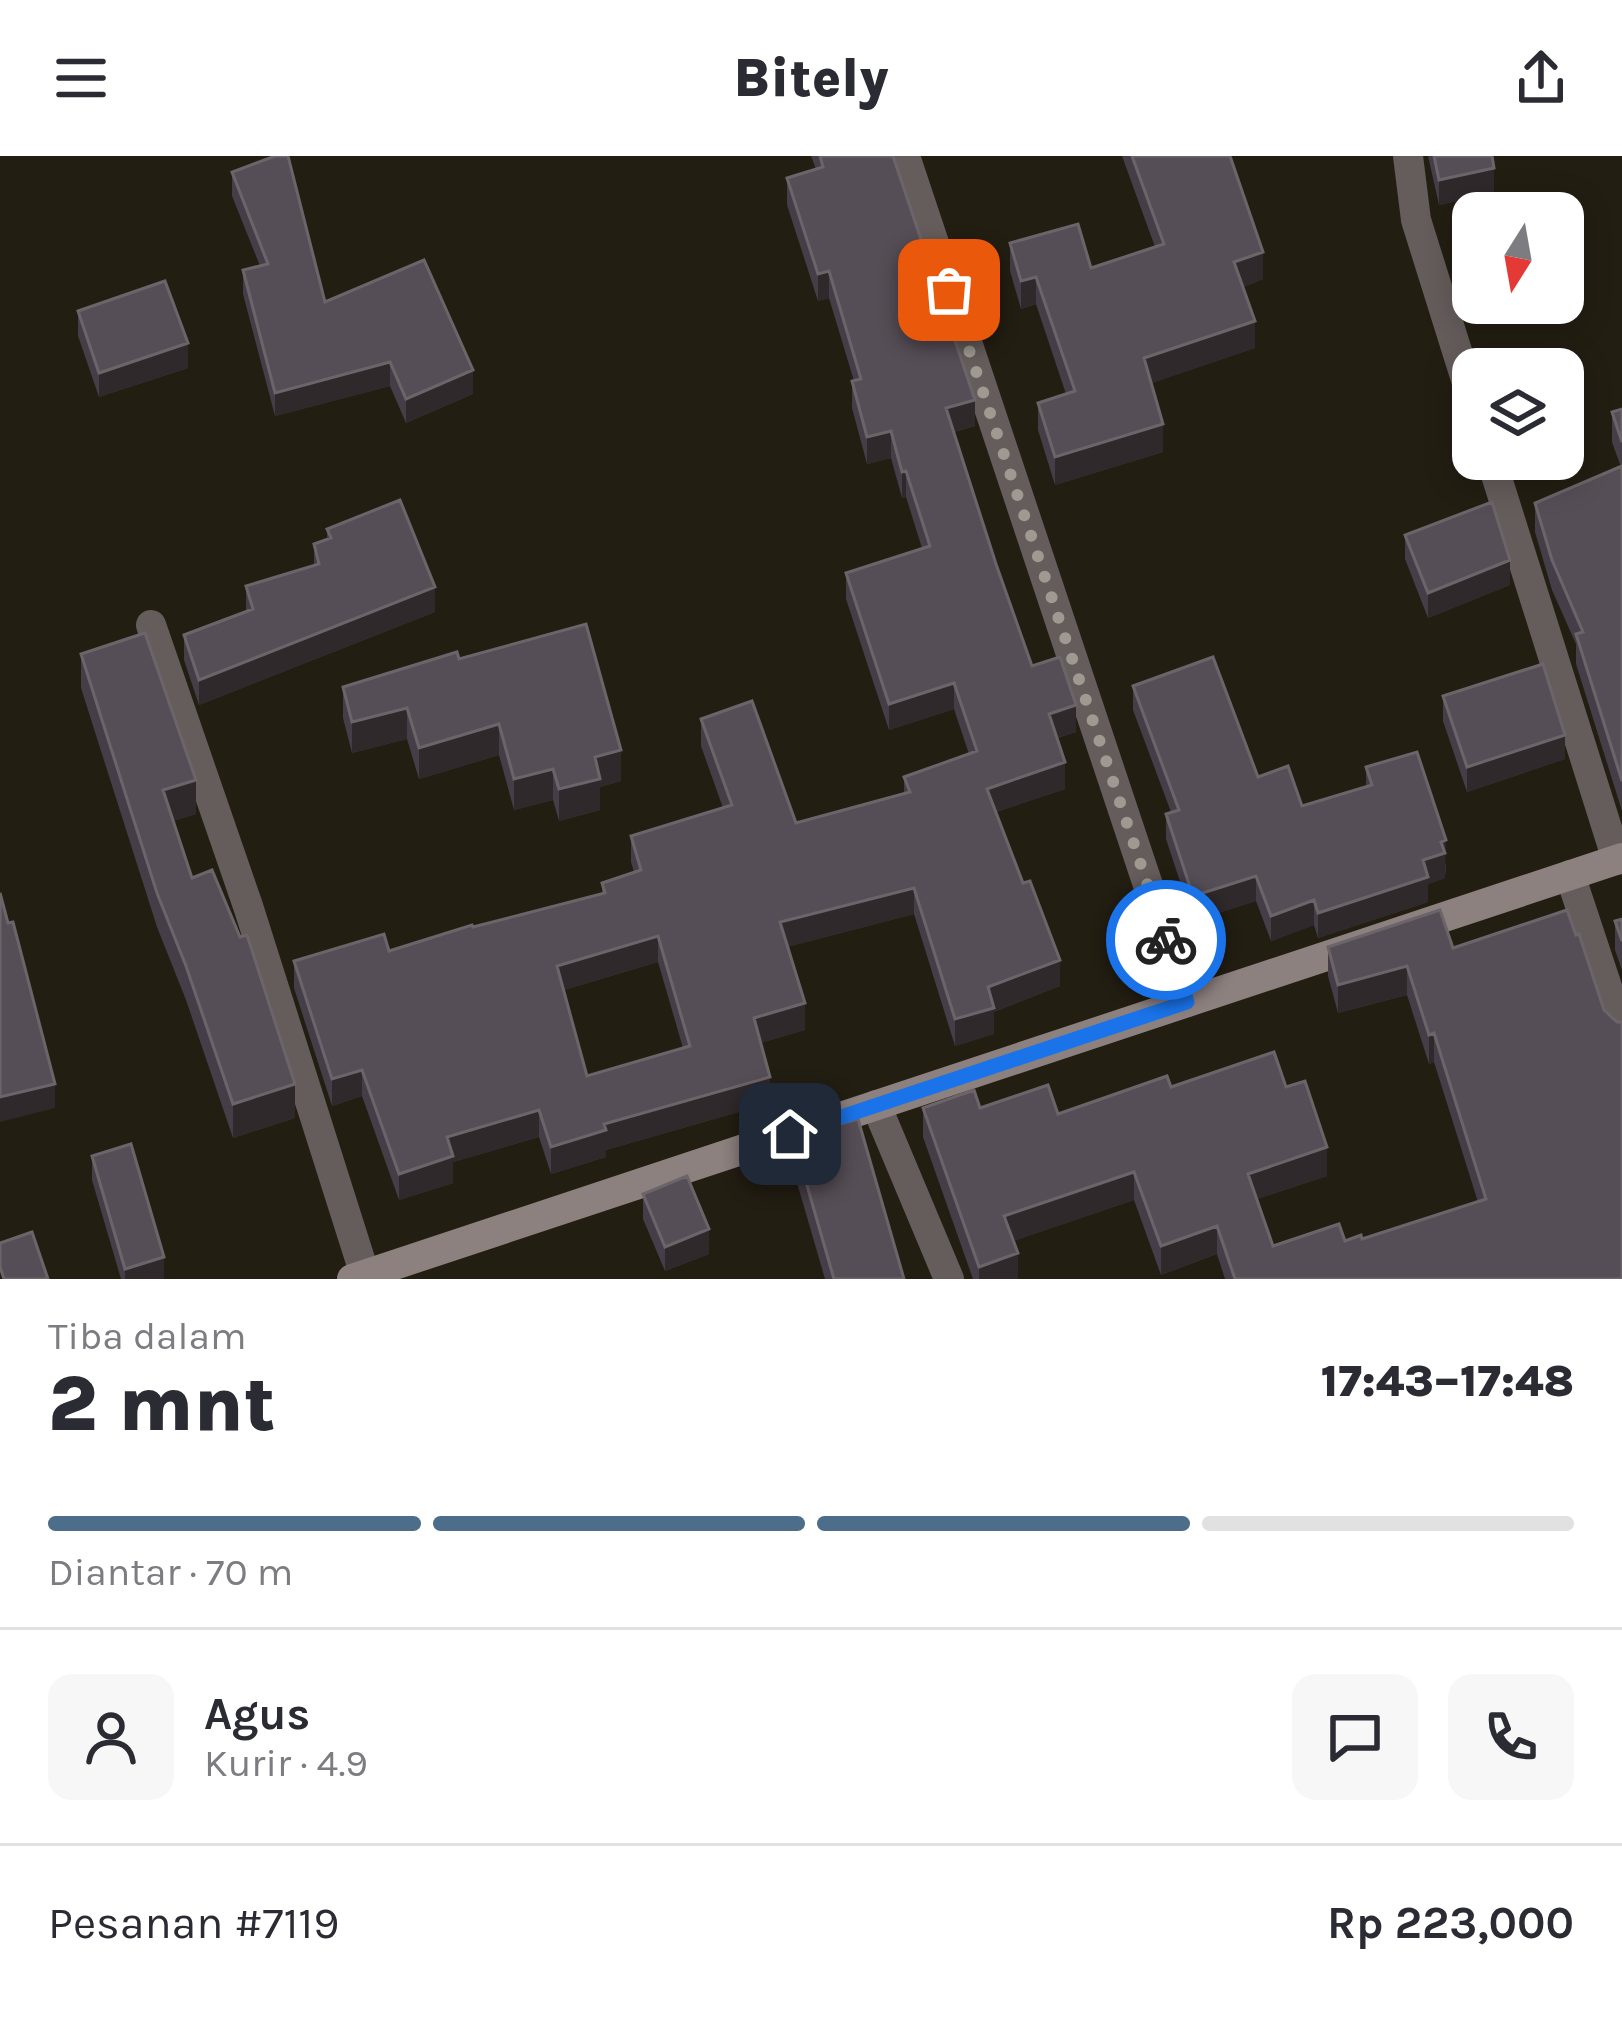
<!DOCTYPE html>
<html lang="id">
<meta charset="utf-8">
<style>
body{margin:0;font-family:Karla,sans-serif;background:#f7f7f7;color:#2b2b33;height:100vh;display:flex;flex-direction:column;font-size:45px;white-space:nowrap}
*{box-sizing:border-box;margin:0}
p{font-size:39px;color:#7c7c81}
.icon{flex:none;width:66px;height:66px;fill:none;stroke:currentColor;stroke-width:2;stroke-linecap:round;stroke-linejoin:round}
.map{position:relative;height:1123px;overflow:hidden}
.side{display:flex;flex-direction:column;background:#fff;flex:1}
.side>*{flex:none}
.needle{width:78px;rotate:191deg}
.buttons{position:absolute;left:1452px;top:36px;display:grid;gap:24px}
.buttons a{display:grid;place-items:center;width:132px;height:132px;border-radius:24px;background:#fff;box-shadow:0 6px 30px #0003;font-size:60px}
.pin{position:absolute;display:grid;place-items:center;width:102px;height:102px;color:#fff;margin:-51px;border-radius:24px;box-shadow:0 6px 18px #0006}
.courier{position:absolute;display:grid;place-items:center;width:120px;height:120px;margin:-60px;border:9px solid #1a73e8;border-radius:50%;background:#fff;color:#222;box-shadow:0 3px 15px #0007}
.overview em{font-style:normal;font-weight:800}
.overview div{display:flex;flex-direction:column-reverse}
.overview{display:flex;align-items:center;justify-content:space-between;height:204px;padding:0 48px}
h1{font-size:78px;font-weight:800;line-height:90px}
.bar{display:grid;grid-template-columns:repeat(4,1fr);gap:18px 12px;align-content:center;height:144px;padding:0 48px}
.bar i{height:15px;border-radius:9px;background:#e1e1e2}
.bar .on{background:#4d6e8b}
.bar p{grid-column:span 4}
.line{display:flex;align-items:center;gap:30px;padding:0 48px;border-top:3px solid #e1e1e2}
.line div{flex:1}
.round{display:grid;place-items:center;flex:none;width:126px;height:126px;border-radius:24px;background:#f7f7f7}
header{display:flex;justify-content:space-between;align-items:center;height:156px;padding:0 48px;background:#fff;font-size:54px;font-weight:800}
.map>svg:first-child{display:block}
</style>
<header><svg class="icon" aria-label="menu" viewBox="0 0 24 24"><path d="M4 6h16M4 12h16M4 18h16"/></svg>Bitely<svg class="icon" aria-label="share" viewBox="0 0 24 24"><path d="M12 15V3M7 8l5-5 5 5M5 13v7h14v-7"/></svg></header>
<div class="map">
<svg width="1622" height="1123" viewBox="0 0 1622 1123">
<rect width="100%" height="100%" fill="#231e12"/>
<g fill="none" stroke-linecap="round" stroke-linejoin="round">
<path stroke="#655d5c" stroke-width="30" d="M905,0L1187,846
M1408,0L1416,64L1473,246
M1491,303L1617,704
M151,469L248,750L365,1119
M1570,719L1622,876
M876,949L949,1123"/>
<path stroke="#8d817f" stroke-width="30" d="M352,1123L1622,702"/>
</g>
<path fill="#453d47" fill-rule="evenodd" d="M811,0H893L975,270L954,276L996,408L1032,510L1076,576L1057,582L1065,633L996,656L1060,830L994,856V878L955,890L914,758L787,791L805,874L760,887L770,947L606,994V1001L551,1018L539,981L453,1006V1027L399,1044L362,940L332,950L294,832V805L389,795L602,738V727L634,716L631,706V680L723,652L701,590V563L796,667L904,638V621L969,598L954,553L889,574L846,443V417L922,392L906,341L902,342L891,302L867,308L852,252V225H854L829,142L818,145L787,49V22L816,13ZM658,806L683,892L587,920L564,834Z
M1122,0H1230L1263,123L1243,131L1255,192L1151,227L1163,296L1055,329L1038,274V247L1066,238L1036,148L1021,153L1010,115V87L1091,112L1155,91Z
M1428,0H1492L1494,37L1439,49Z
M232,16L325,146L473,238L406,267L390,230L275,260L243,138V114L260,110L232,40Z
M78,155L188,212L99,241L78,180Z
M1622,253V655L1576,508V488L1552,434L1535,376V347L1621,311L1612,286V256Z
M327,373L435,456L199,549L184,504V479L246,456V430L314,409V388L327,384Z
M1405,379L1510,429L1428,462L1405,403Z
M81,498L196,658L173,665L192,722L295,962L233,982L186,844L157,771L81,532Z
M459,503L621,625L600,631V654L559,665L553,644L514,654L499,599L419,623L407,583L352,597L343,562V531Z
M1133,530L1258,621L1302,650L1366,630V611L1446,709L1445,722L1428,728V746L1318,782L1314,769L1271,785L1256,745L1193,765L1166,683V658L1171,656L1133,554Z
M1443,540L1565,603L1467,636L1443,565Z
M1622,763V814L1615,794V765Z
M1328,791L1453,792L1622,1123H1225L1217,1098L1161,1119L1134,1044L1013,1085L1018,1123H973L923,981V952H980L1058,958L1171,931H1286L1327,1020L1257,1043L1273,1090L1362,1083L1478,1046L1434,906L1429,908L1407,839L1338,857L1328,820Z
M793,981L904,1123H825L793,1013Z
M92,1000L164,1123H121L92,1024Z
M643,1038L709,1098L665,1115L643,1063Z"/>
<path fill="#30292b" d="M1494,12V37L1439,49V24Z
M1263,96V123L1234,134V106Z
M829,115V142L818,145V118Z
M1036,121V148L1021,153V125Z
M1255,165V192L1144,230V202Z
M188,187V212L99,241V217Z
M390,206V230L275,260V237Z
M473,214V238L406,267V243Z
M975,244V270L946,278V252Z
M1163,268V296L1055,329V301Z
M891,275V302L867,308V281Z
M906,315V341L902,342V316Z
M1510,404V429L1428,462V437Z
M435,431V456L199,549V524Z
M954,527V553L889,574V548Z
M1076,549V576L1049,584V558Z
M407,552V583L352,597V566Z
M499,568V599L419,623V592Z
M1565,579V603L1467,636V611Z
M621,594V625L600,631V654L559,665V633L595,601Z
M1065,606V633L987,659V633Z
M553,613V644L514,654V623Z
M196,624V658L163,668V634Z
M1446,684L1445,722L1428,728V746L1318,782V757L1423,704L1441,686Z
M1256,720V745L1193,765V740Z
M914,732V758L780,793V766Z
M1314,744V769L1271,785V760Z
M658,780V806L557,836V810Z
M1060,804V830L994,856V878L955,890V863L988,831Z
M1407,810V839L1338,857V829Z
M805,847V874L754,889V862Z
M1434,877V906L1429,908V879Z
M362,914V940L332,950V923Z
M770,921V947L606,994V1001L551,1018V991L604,968Z
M55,928V952L0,966V941Z
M295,928V962L233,982V948Z
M539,954V981L453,1006V1027L399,1044V1018L447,981Z
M1327,991V1020L1248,1046V1018Z
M1134,1016V1044L1004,1088V1060Z
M1217,1070V1098L1161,1119V1090Z
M709,1073V1098L665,1115V1091Z
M1018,1097V1123H979V1111Z
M164,1101V1123H125V1113Z"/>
<path fill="#564e56" stroke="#6b656a" stroke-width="3" fill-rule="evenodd" d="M275,0H288L325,146L424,104L473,214L406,243L390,206L275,237L243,114L268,108L232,16Z
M820,0H893L975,244L946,252L996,408L1032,510L1060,501L1076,549L1049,558L1065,606L987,633L1023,727L1030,725L1060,804L988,831L994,852L955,863L914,732L780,766L805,847L754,862L770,921L604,968L606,974L551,991L539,954L447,981L453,1000L399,1018L362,914L332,923L294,805L384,778L389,795L472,769L473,771L605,737L602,727L641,714L631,680L732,649L701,563L752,545L796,667L910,636L904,621L977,595L954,527L889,548L846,417L930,390L906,315L902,316L891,275L867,281L852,225L861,223L829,115L818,118L787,22L823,11ZM658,780L690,890L587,920L557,810Z
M1132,0H1230L1263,96L1234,106L1255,165L1144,202L1163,268L1055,301L1038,247L1075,235L1036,121L1021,125L1010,87L1078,68L1091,112L1164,88Z
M1434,0H1492L1494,12L1439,24Z
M165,125L188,187L99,217L78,155Z
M1622,253V286L1612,256Z
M1622,310V625L1576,478L1583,476L1552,404L1535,347Z
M400,344L435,431L199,524L184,479L253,453L246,430L319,408L314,388L331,382L327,373Z
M1492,346L1510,404L1428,437L1405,379Z
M586,468L621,594L595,601L600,623L559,633L553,613L514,623L499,568L419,592L407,552L352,566L343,531L457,496L459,503Z
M145,477L196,624L163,634L192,722L212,714L240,781L247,779L295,928L233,948L186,810L157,737L81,498Z
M1213,501L1258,621L1288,610L1302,650L1372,629L1366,611L1417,596L1446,684L1441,686L1445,697L1423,704L1428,721L1318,757L1314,744L1271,760L1256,720L1193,740L1166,658L1179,654L1133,530Z
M1543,508L1565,579L1467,611L1443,540Z
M0,737L8,767L13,766L55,928L0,941Z
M1440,754L1453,792L1567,754L1576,779L1579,778L1604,854L1617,866H1622V1123H1235L1217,1070L1161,1090L1134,1016L1004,1060L1018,1097L979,1111L923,952L974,934L980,952L1048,929L1058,958L1167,920L1171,931L1274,896L1286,931L1305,925L1327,991L1248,1018L1273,1090L1339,1068L1345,1085L1361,1079L1362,1083L1486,1043L1434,877L1429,879L1407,810L1338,829L1328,791Z
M1622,763V785L1615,765Z
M858,963L904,1123H834L793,981Z
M131,988L164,1101L125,1113L92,1000Z
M687,1020L709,1073L665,1091L643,1038Z
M32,1076L48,1123H4L0,1111V1087Z"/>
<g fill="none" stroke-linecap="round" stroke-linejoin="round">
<path stroke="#9e9a91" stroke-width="12" stroke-dasharray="0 21.6" d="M949,134L1166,784"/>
<path stroke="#1a73e8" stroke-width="15" d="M790,978L1187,846L1166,784"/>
</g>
</svg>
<div class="buttons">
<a><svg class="needle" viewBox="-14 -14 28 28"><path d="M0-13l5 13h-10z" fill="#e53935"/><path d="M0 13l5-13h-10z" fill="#7c7c81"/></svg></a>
<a><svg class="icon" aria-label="layers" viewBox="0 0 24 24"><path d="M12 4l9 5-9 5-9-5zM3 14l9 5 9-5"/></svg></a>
</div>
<div class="pin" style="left:949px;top:134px;background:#ea580c"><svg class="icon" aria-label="bag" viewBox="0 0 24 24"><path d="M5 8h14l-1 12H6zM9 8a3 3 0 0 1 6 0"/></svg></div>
<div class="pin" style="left:790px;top:978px;background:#1f2937"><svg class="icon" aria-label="home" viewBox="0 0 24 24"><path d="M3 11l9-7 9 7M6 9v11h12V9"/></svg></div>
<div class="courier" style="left:1166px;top:784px"><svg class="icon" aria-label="bike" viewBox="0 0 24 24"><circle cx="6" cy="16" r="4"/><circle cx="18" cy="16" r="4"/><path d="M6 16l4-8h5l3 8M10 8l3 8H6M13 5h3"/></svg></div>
</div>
<section class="side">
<div class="overview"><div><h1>2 mnt</h1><p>Tiba dalam</p></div><em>17:43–17:48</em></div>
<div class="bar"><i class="on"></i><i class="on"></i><i class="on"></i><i></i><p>Diantar · 70 m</p></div>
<div class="line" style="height:216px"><a class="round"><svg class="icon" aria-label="person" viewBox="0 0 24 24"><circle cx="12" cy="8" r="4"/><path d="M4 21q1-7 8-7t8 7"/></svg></a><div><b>Agus</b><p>Kurir · 4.9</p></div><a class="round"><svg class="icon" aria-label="chat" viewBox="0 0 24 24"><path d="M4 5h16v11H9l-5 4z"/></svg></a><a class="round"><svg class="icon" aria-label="phone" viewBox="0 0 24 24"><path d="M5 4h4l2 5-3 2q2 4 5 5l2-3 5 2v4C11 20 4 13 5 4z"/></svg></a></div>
<div class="line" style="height:156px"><div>Pesanan #7119</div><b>Rp 223,000</b></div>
</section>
